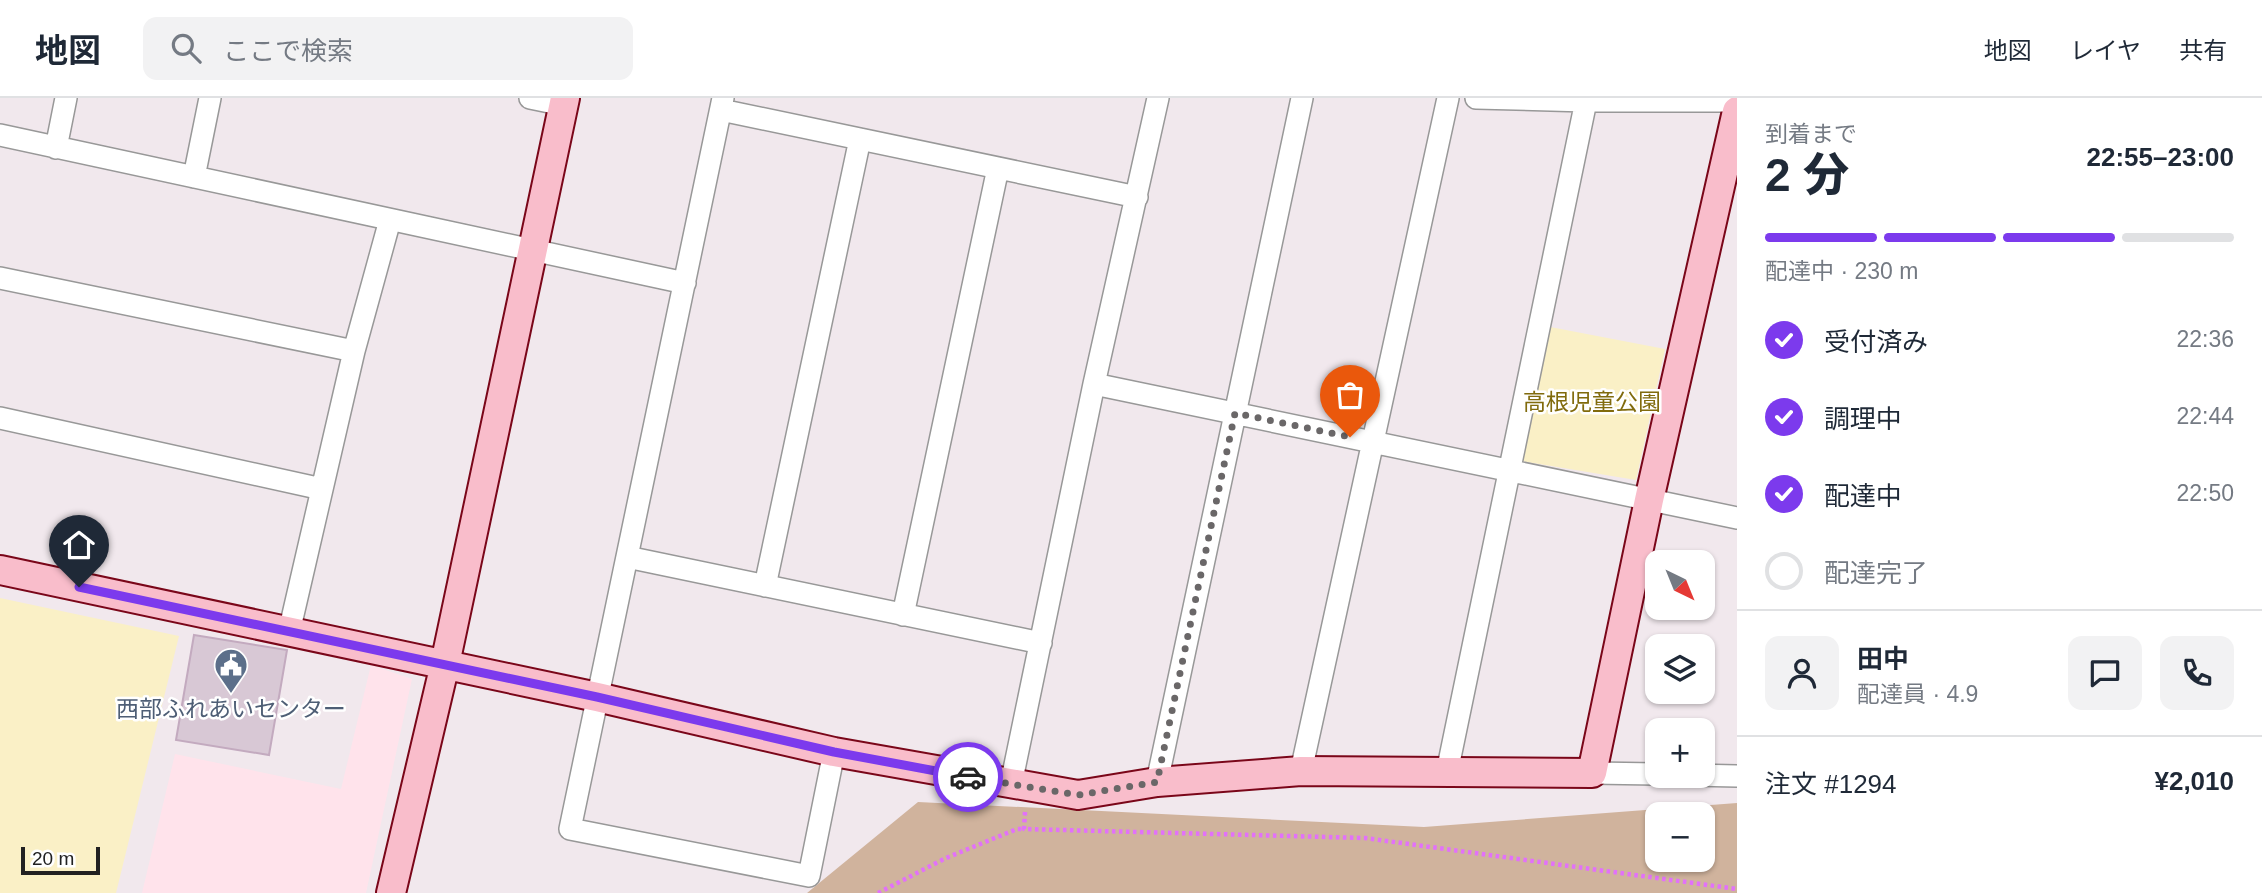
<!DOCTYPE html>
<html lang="ja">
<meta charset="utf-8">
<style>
body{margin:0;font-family:Arial,"Noto Sans JP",sans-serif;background:#f2f2f3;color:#1f2937;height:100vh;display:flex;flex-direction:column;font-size:26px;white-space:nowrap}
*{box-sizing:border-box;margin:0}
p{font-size:23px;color:#747a83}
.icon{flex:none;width:38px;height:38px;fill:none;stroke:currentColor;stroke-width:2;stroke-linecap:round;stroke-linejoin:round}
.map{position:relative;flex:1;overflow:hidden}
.drawer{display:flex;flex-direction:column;background:#fff;width:525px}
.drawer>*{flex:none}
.needle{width:46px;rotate:137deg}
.buttons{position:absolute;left:1645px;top:452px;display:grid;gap:14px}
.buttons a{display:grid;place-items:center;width:70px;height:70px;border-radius:14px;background:#fff;box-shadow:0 2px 5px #0004;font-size:35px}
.scale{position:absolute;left:21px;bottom:18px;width:79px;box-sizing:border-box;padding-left:7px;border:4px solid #212121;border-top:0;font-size:19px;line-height:24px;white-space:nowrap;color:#212121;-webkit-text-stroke:5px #fff;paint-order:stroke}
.pin{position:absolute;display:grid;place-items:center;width:60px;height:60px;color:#fff;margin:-72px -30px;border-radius:50% 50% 50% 0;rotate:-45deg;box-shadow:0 0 7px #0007}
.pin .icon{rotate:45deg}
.courier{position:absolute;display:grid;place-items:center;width:70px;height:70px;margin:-35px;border:5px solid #7c3aed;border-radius:50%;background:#fff;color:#222;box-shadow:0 2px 9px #0007}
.head em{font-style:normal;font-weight:800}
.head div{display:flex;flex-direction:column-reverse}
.head{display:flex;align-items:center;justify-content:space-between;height:119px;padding:0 28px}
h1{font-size:46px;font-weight:800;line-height:52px}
.bar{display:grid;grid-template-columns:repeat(4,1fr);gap:10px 7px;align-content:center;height:84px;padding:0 28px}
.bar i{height:9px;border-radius:5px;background:#e0e1e3}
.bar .current{background:#7c3aed}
.bar p{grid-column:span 4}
.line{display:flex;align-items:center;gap:18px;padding:0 28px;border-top:2px solid #e0e1e3}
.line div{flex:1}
.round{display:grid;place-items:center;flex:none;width:74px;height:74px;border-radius:14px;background:#f2f2f3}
ol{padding:0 28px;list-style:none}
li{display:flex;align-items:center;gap:21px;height:77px}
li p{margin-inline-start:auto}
li .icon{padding:7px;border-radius:50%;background:#7c3aed;color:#fff;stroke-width:4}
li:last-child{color:#747a83}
li i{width:38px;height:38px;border:4px solid #e0e1e3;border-radius:50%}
header{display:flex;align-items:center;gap:42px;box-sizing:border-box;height:98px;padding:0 35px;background:#fff;border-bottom:2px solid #e0e1e3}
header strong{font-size:33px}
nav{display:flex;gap:38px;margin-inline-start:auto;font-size:24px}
.search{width:490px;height:63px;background:#f2f2f3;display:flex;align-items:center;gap:18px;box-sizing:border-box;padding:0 24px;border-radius:14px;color:#747a83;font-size:26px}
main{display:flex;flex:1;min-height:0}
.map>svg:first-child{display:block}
</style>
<header>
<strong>地図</strong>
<div class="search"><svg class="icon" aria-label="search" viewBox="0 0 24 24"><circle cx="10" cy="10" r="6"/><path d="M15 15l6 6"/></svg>ここで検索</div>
<nav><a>地図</a><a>レイヤ</a><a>共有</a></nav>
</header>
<main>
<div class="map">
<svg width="1737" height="795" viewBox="0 0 1737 795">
<rect width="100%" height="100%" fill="#f1e8ed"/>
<path fill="#ffe3eb" d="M371,567L412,581L366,795H142L175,656L341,691Z"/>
<path fill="#d0b39d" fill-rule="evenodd" d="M918,704L1424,729L1737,705V795H807ZM1657,716H1703V761H1657Z"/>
<path fill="#faf0c6" d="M1545,228L1665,251L1636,382L1521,363Z
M0,500L179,538L116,795H0Z"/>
<path fill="#d8c8d5" stroke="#c3aabf" stroke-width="2" d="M194,537L287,552L269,657L176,642Z"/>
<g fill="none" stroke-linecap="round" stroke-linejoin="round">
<defs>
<path id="street" d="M530,0L564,7
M723,0L570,731L809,778L834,654
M1476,0L1586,3H1737
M721,12L1137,99
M0,37L685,185
M56,50L66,0
M194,79L210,0
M0,180L354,253
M1094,286L1737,420
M0,320L322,391
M627,459L1041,545
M765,488L860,41
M903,517L998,70
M289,534L354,253L390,122
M1301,673L1448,0
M1447,674L1586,3
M1592,675L1657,676
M1692,677L1737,678
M1157,684L1302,0
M1011,686L1094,286L1158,0"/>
<path id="secondary" d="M0,472L597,599L834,654L1078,697L1157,684L1301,673L1592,675L1649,402L1737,13
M391,795L445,566L565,0"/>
</defs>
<use href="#street" stroke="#989898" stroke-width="24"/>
<use href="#secondary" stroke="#7a0619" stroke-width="32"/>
<path stroke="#e271f9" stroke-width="4.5" stroke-dasharray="3.5 3.5" stroke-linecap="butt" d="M1025,714L1024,731L1365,740L1737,791
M878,795L946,760L1017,731H1024"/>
<use href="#street" stroke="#fff" stroke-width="21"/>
<use href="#secondary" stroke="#f9bdcb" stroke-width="28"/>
</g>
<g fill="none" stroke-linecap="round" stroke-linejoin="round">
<path stroke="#6a6768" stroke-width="7" stroke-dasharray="0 12.6" d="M968,679L1078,697L1157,684L1235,315L1350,339"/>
<path stroke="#7c3aed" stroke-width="9" d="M79,489L597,599L834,654L968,679"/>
</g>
<defs>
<symbol id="civic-pin" viewBox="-11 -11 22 30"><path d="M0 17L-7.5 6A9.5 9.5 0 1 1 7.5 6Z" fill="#5c6f8a" stroke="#fff"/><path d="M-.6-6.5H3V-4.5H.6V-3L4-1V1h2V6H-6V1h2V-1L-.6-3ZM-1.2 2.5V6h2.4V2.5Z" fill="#fff"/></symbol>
</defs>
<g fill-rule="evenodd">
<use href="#civic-pin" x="212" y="548" width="38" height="52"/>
</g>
<g text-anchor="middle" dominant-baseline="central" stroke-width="5" stroke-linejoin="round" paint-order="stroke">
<g font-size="23" fill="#816b0d" stroke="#fff">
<text x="1592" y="304">高根児童公園</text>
</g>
<g font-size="23" fill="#4e5e75" stroke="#fff">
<text x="231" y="611">西部ふれあいセンター</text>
</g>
</g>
</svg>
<div class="buttons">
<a><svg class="needle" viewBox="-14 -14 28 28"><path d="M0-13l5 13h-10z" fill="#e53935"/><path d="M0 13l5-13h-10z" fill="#747a83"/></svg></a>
<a><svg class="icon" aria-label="layers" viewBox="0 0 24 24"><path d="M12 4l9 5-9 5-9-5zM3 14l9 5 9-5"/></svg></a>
<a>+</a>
<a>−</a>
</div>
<div class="scale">20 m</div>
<div class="pin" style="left:1350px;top:339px;background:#ea580c"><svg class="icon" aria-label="bag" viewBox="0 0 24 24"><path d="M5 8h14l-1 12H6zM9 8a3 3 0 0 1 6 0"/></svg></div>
<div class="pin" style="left:79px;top:489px;background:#1f2937"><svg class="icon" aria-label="home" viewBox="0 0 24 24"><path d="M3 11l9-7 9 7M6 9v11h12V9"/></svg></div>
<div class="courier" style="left:968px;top:679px"><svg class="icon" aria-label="car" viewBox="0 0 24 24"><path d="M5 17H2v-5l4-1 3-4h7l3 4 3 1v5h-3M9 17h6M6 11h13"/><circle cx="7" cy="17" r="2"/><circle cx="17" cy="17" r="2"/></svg></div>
</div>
<section class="drawer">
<div class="head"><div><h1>2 分</h1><p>到着まで</p></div><em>22:55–23:00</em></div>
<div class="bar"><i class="current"></i><i class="current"></i><i class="current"></i><i></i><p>配達中 · 230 m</p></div>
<ol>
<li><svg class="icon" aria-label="check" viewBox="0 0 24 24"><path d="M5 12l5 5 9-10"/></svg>受付済み<p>22:36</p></li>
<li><svg class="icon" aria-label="check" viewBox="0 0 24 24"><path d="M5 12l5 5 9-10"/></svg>調理中<p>22:44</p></li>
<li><svg class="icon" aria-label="check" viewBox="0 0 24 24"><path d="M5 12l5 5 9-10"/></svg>配達中<p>22:50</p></li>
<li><i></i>配達完了</li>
</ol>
<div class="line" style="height:126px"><a class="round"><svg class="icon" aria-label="person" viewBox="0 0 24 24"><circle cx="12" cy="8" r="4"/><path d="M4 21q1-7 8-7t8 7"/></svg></a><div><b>田中</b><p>配達員 · 4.9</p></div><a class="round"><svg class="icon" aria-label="chat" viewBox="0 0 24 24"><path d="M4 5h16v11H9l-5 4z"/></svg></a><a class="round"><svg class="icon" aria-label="phone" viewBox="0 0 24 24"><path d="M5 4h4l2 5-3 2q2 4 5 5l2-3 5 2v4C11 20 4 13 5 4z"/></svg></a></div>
<div class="line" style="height:91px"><div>注文 #1294</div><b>¥2,010</b></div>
</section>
</main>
